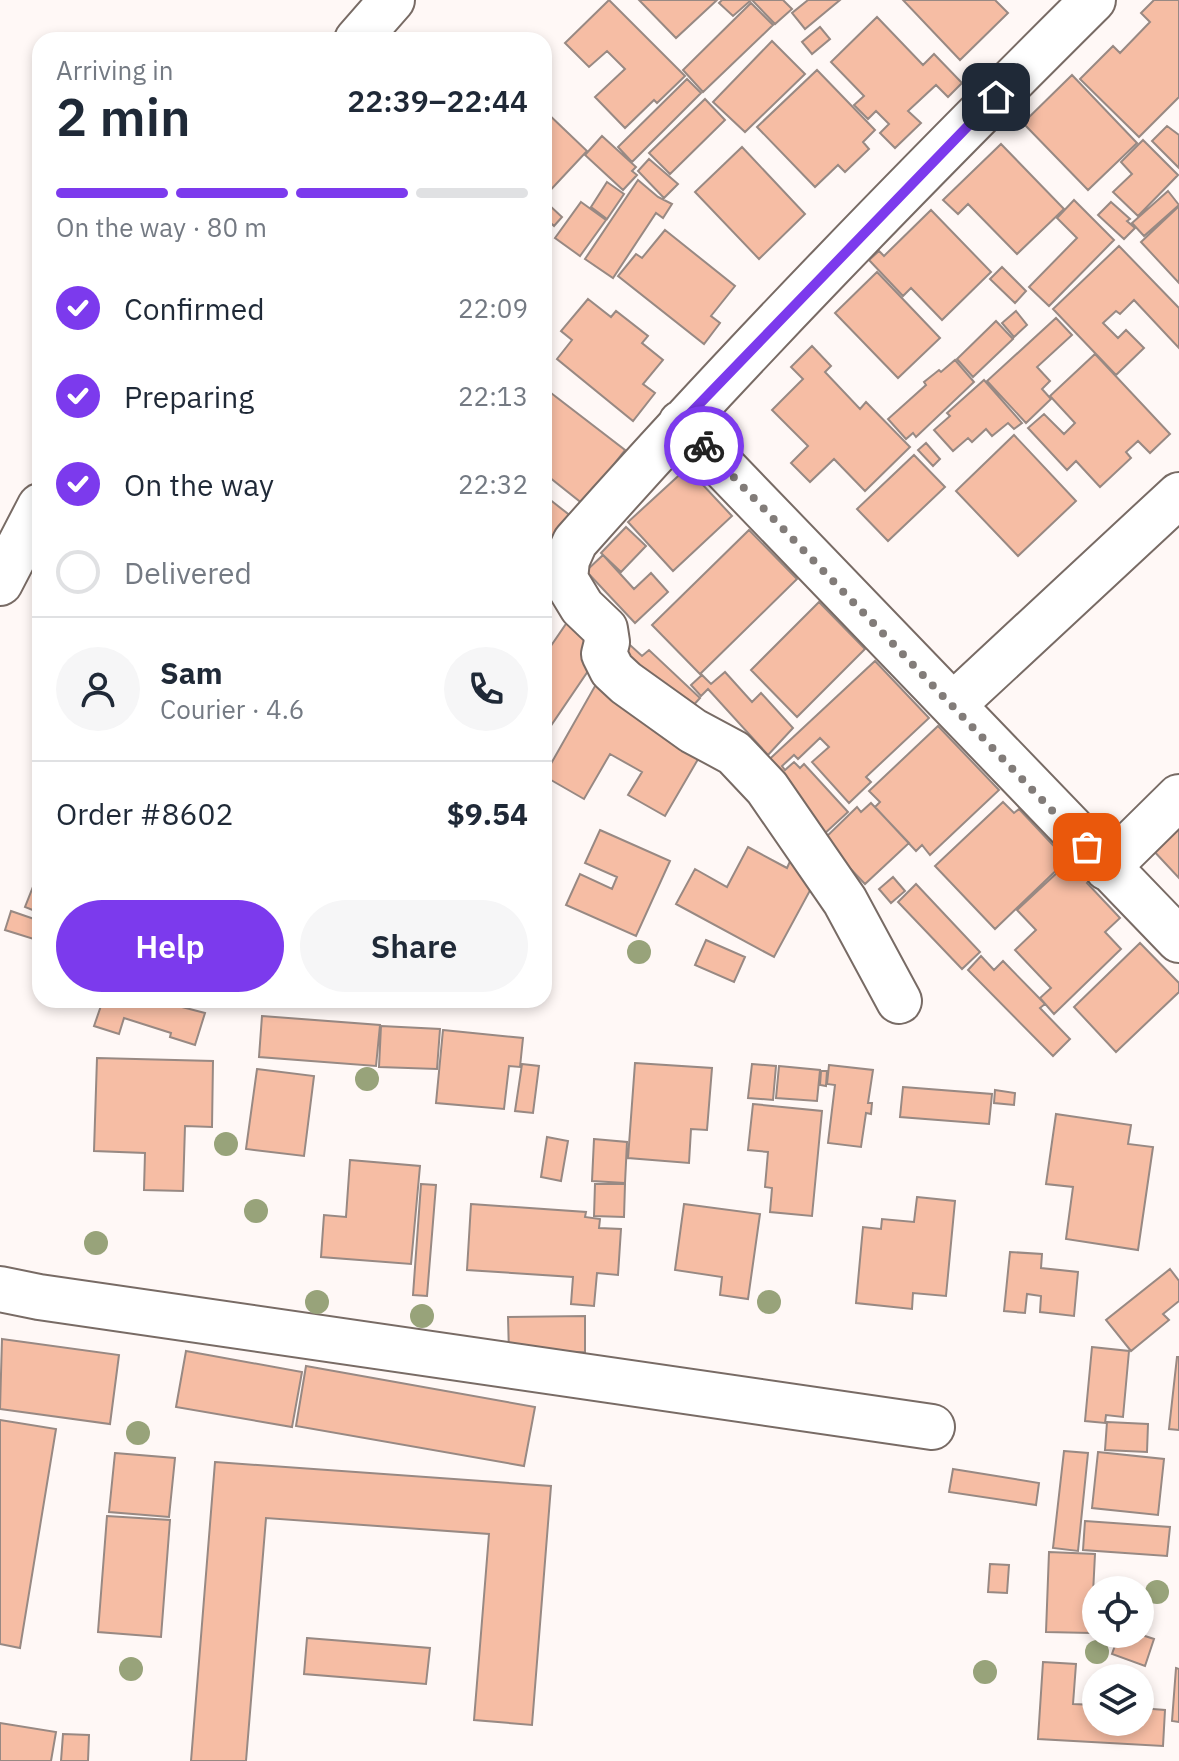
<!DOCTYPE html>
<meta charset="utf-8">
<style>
body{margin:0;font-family:"IBM Plex Sans",sans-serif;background:#f6f6f7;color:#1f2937;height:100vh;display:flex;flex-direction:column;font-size:30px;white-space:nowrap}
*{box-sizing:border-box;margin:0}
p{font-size:26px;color:#747a83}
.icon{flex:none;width:44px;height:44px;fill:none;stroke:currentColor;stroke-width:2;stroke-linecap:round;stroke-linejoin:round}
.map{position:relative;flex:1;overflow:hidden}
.details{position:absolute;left:32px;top:32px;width:520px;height:976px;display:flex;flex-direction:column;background:#fff;border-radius:24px;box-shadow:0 4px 12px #0003}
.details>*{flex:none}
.tools{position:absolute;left:1082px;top:1576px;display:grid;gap:16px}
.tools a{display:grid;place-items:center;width:72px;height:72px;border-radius:50%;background:#fff;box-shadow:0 4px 12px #0003;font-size:40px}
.pin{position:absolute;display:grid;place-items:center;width:68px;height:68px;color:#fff;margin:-34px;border-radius:16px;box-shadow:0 4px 12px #0006}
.courier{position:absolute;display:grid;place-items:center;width:80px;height:80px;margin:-40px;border:6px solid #7c3aed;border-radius:50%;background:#fff;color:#222;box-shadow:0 2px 10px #0007}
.headline em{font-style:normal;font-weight:600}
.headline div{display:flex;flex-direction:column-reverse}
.headline{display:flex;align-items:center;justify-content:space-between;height:136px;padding:0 24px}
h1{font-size:52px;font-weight:600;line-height:60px}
.bar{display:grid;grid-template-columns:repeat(4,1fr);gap:12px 8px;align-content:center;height:96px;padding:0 24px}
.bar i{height:10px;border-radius:6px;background:#e0e1e3}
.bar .selected{background:#7c3aed}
.bar p{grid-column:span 4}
.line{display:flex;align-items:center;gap:20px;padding:0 24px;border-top:2px solid #e0e1e3}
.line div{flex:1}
.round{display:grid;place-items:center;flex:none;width:84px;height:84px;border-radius:42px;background:#f6f6f7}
ol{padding:0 24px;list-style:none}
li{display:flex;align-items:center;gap:24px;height:88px}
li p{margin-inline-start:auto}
li .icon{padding:8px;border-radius:50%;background:#7c3aed;color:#fff;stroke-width:4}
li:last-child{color:#747a83}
li i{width:44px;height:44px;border:4px solid #e0e1e3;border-radius:50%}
.button{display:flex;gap:16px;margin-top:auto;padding:16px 24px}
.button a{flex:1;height:92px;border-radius:48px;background:#7c3aed;color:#fff;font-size:32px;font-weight:600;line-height:92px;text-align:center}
.button a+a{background:#f6f6f7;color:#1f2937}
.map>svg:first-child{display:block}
</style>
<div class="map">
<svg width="1179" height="1761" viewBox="0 0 1179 1761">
<rect width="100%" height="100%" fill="#fff8f6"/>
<path fill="#f6bda4" stroke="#988983" stroke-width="2" d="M609,0L685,76L657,103L654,100L625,128L595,97L625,69L607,51L589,67L565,43Z
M639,0H717L676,38Z
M722,0H749L750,1L733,16L719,3Z
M752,0H783L792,9L775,24Z
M808,0H840L805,29L792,13Z
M903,0H995L1008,13L960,60Z
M1154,0H1179V97L1139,137L1080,79L1113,46L1120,53L1150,22L1141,13Z
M751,3L773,25L703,92L683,70Z
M877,17L923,65L934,54L962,83L948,97L936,85L908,111L921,123L895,148L880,133L889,124L876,111L868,119L854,105L864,96L831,62Z
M820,27L830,39L812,54L802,42Z
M772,41L805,74L745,132L713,102Z
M817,70L875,130L863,142L869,149L845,172L838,165L815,187L757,127Z
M1072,75L1137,143L1088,190L1023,123Z
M687,79L701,93L632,162L618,147Z
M705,99L725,120L670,174L649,153Z
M544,110L587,151L544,197Z
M1167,126L1179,135V168L1152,141Z
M602,136L636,167L632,171L637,175L623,190L585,155Z
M1143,140L1178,175L1138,216L1113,192L1132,174L1121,162Z
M1001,144L1064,209L1017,254L968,204L958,214L943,200Z
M742,147L805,214L759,259L695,192Z
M649,159L678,184L664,198L638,171Z
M638,180L658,197L672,204L663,218L656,213L613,278L585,259Z
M607,182L624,194L607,219L591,207Z
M1168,191L1179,205L1144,236L1132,223Z
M1074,200L1114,240L1049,306L1029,287L1077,238L1057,218Z
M581,202L606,220L580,256L555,238Z
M1111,202L1130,219L1127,221L1135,228L1124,239L1098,215Z
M549,205L562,217L554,226L544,217V210Z
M1179,206V283L1141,242Z
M931,210L991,272L942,320L911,288L903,296L869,260L879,251L884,256Z
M665,230L735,286L711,316L720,323L704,344L618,276L636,254L642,258Z
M1119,246L1179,308V348L1134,300L1120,314L1116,311L1103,323L1118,338L1126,330L1144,348L1116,375L1053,309Z
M1002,267L1026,291L1015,303L990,279Z
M877,272L940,338L898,378L835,313Z
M588,299L611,317L616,311L648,336L642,343L663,360L643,384L655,393L633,421L557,359L572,340L561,331Z
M1016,311L1027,325L1014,337L1002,323Z
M1056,318L1072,335L1037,367L1050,381L1042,389L1051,399L1026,423L987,381Z
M996,321L1013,339L973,377L957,359Z
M812,346L831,366L825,372L860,409L866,402L910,447L865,491L834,459L810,482L791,463L808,446L772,410L803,379L791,367Z
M1095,354L1170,434L1150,453L1138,441L1126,452L1131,458L1100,487L1076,461L1067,470L1028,428L1044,414L1064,434L1075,423L1050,396Z
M955,360L974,382L916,437L913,433L906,439L888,419L926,385L924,382L939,370L941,372Z
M984,380L1022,423L1014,429L1008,423L992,436L986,429L972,442L968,438L953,451L934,430L950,416L947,413Z
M551,393L625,450L583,504L544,473V402Z
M1014,435L1076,501L1018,556L956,491Z
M926,443L940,459L933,466L918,450Z
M914,455L945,487L888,541L857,509Z
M687,468L732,516L673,571L628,522Z
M544,495L572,517L544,552Z
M626,527L646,546L621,572L601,553Z
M749,530L797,579L700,674L652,625Z
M603,555L634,589L651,573L668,592L635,623L586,571Z
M819,602L865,649L797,717L751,670Z
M568,621L605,646L550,727L544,723V656Z
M619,635L642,656L649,650L700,698L680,720L606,650Z
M875,661L929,718L866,777L871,782L849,803L812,762L829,747L820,738L798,759L794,755L782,766L785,770L794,762L800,768L804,764L848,812L823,835L760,768Z
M725,672L752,702L761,693L793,728L768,755L708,689L701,696L691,685L702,675L711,684Z
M599,679L708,742L665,816L628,795L642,772L610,754L584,799L544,776Z
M938,726L999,790L930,855L922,845L916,851L875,807L880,802L869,791Z
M1003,802L1014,813L1019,809L1067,860L995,929L935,866Z
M871,803L909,843L865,884L823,840L857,807L861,812Z
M1179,821V878L1151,848Z
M600,830L670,861L636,936L566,905L580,874L612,889L617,877L585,863Z
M748,847L787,868L792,857L820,872L774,957L676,904L695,869L727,887Z
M1074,857L1093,877L1087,883L1120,918L1105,932L1121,949L1054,1014L1040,998L1051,988L1015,950L1036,930L1017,910Z
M40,869V913L25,907Z
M893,877L905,891L891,903L879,889Z
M916,884L980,952L962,969L898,902Z
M11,911L40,921V941L5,930Z
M706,940L745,957L734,982L695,965Z
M1140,943L1179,983V992L1116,1052L1074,1007Z
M981,956L994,970L1003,961L1045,1004L1040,1008L1070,1039L1053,1056L968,970Z
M103,1000H155L205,1013L195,1045L170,1037L171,1033L124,1018L119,1034L94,1026Z
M262,1016L380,1025L376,1066L259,1057Z
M381,1026L440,1029L437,1069L379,1067Z
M443,1030L523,1038L520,1067L509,1066L504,1109L436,1103Z
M97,1058L213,1061L212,1127L185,1126L183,1191L144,1190L145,1153L94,1151Z
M635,1063L712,1068L707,1130L691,1129L689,1163L628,1158Z
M522,1064L539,1066L533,1113L515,1111Z
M752,1064L776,1066L773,1100L748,1098Z
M829,1065L873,1070L868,1103H872L871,1114L866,1113L861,1147L828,1143L835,1085L827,1084Z
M779,1066L820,1070L817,1101L776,1098Z
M257,1069L314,1076L304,1156L246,1149Z
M821,1071H827L826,1086L820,1085Z
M903,1087L992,1094L989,1124L900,1117Z
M995,1090L1015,1093L1014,1105L994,1103Z
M753,1104L822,1111L812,1216L770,1212L772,1188L765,1187L768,1152L748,1150Z
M1056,1114L1131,1125L1128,1144L1153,1147L1138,1250L1066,1239L1073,1187L1046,1184Z
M547,1137L568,1141L561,1181L541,1177Z
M594,1139L627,1142L625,1183L592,1181Z
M350,1160L420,1166L411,1264L321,1257L324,1215L346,1217Z
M421,1184L436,1185L427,1296L413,1295Z
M595,1184H625L624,1217L594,1216Z
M917,1197L955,1201L946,1296L913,1293L912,1309L856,1303L863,1227L881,1229L882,1219L914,1222Z
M471,1204L586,1212L585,1217L600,1219L599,1228L621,1229L618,1275L597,1273L594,1306L571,1304L573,1277L467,1270Z
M684,1204L760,1214L748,1299L720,1295L722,1277L675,1270Z
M1010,1252L1042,1254L1041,1268L1078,1272L1074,1316L1040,1312L1041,1296L1027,1294L1025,1313L1004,1311Z
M1170,1269L1179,1281V1301L1163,1314L1169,1320L1131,1351L1106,1320Z
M585,1316V1352L509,1354L508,1317Z
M2,1339L119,1355L110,1424L0,1409Z
M1092,1347L1129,1351L1123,1417L1106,1415L1105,1423L1085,1421Z
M186,1351L302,1372L292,1427L176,1407Z
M1177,1357H1179V1430L1169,1429Z
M306,1366L535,1407L524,1466L296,1426Z
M0,1420L56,1429L20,1648L0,1644Z
M1107,1422L1148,1424L1147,1452L1105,1450Z
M1064,1451L1088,1453L1078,1551L1053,1548Z
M1098,1452L1164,1459L1158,1515L1092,1508Z
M115,1453L175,1458L169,1517L109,1512Z
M215,1462L551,1486L532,1725L474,1720L489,1534L266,1518L246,1761H191Z
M953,1469L1039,1483L1036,1505L949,1492Z
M107,1516L170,1520L161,1637L98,1632Z
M1085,1521L1170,1527L1167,1556L1083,1550Z
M1049,1552L1095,1554L1091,1633L1046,1632Z
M990,1564L1009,1565L1007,1593L988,1592Z
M1119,1634H1139L1154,1639L1145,1666L1112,1654Z
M307,1638L430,1648L426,1684L304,1674Z
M1043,1662L1076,1664L1073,1704L1096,1705V1722H1140V1708L1165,1710L1163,1746L1038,1739Z
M1176,1668L1179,1669V1722L1172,1721Z
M0,1723L56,1732L51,1761H0Z
M63,1734L89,1735L88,1761H61Z"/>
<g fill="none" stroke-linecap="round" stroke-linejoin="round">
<defs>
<path id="minor" d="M357,40L392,0
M681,423L1179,940
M0,583L40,506
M953,705L1179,495
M1107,868L1179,797
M899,1001L845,901L767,788L734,753L693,731L626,683L612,670L604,654L607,642L605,629L582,607L565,579L567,560L575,542C741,355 916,176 1093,0
M0,1289L39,1297L932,1427"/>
</defs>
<use href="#minor" stroke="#786b65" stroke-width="48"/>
<use href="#minor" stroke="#fff" stroke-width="44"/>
</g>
<g fill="#98a37a">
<circle cx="639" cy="952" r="12"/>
<circle cx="367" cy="1079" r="12"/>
<circle cx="226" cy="1144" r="12"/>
<circle cx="256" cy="1211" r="12"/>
<circle cx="96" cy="1243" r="12"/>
<circle cx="317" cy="1302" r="12"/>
<circle cx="769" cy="1302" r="12"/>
<circle cx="422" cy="1316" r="12"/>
<circle cx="138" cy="1433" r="12"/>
<circle cx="1157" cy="1592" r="12"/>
<circle cx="1097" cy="1652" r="12"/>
<circle cx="131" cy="1669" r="12"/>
<circle cx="985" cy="1672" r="12"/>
</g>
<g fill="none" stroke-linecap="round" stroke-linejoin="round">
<path stroke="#827c79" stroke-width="8" stroke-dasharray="0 14.4" d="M704,446L1087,847"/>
<path stroke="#7c3aed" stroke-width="10" d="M704,446L681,423L996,97"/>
</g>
</svg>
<div class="tools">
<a><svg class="icon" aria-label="locate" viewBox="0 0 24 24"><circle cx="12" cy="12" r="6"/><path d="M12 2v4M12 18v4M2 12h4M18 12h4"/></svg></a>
<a><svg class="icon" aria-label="layers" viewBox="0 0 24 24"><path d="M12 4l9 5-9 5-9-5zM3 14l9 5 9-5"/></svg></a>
</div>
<div class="pin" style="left:1087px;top:847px;background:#ea580c"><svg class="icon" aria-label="bag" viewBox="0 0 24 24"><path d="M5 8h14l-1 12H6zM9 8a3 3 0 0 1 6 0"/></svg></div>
<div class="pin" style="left:996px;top:97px;background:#1f2937"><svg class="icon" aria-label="home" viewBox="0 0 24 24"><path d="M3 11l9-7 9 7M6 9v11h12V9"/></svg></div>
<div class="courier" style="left:704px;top:446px"><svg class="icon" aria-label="bike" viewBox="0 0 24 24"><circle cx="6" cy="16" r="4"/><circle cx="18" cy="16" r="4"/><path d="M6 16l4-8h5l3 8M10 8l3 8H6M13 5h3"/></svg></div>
<section class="details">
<div class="headline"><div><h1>2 min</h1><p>Arriving in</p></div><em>22:39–22:44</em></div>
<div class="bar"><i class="selected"></i><i class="selected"></i><i class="selected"></i><i></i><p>On the way · 80 m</p></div>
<ol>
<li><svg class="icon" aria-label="check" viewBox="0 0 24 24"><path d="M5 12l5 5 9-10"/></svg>Confirmed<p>22:09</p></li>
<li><svg class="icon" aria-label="check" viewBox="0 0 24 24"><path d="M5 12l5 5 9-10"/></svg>Preparing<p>22:13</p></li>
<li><svg class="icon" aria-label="check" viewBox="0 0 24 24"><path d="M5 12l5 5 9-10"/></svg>On the way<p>22:32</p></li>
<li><i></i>Delivered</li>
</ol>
<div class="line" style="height:144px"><a class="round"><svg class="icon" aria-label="person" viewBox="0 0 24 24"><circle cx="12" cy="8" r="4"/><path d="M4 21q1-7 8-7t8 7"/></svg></a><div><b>Sam</b><p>Courier · 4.6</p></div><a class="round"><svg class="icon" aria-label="phone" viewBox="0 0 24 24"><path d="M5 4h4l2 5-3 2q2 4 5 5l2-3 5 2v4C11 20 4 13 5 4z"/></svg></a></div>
<div class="line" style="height:104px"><div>Order #8602</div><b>$9.54</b></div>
<div class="button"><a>Help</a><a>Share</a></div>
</section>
</div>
